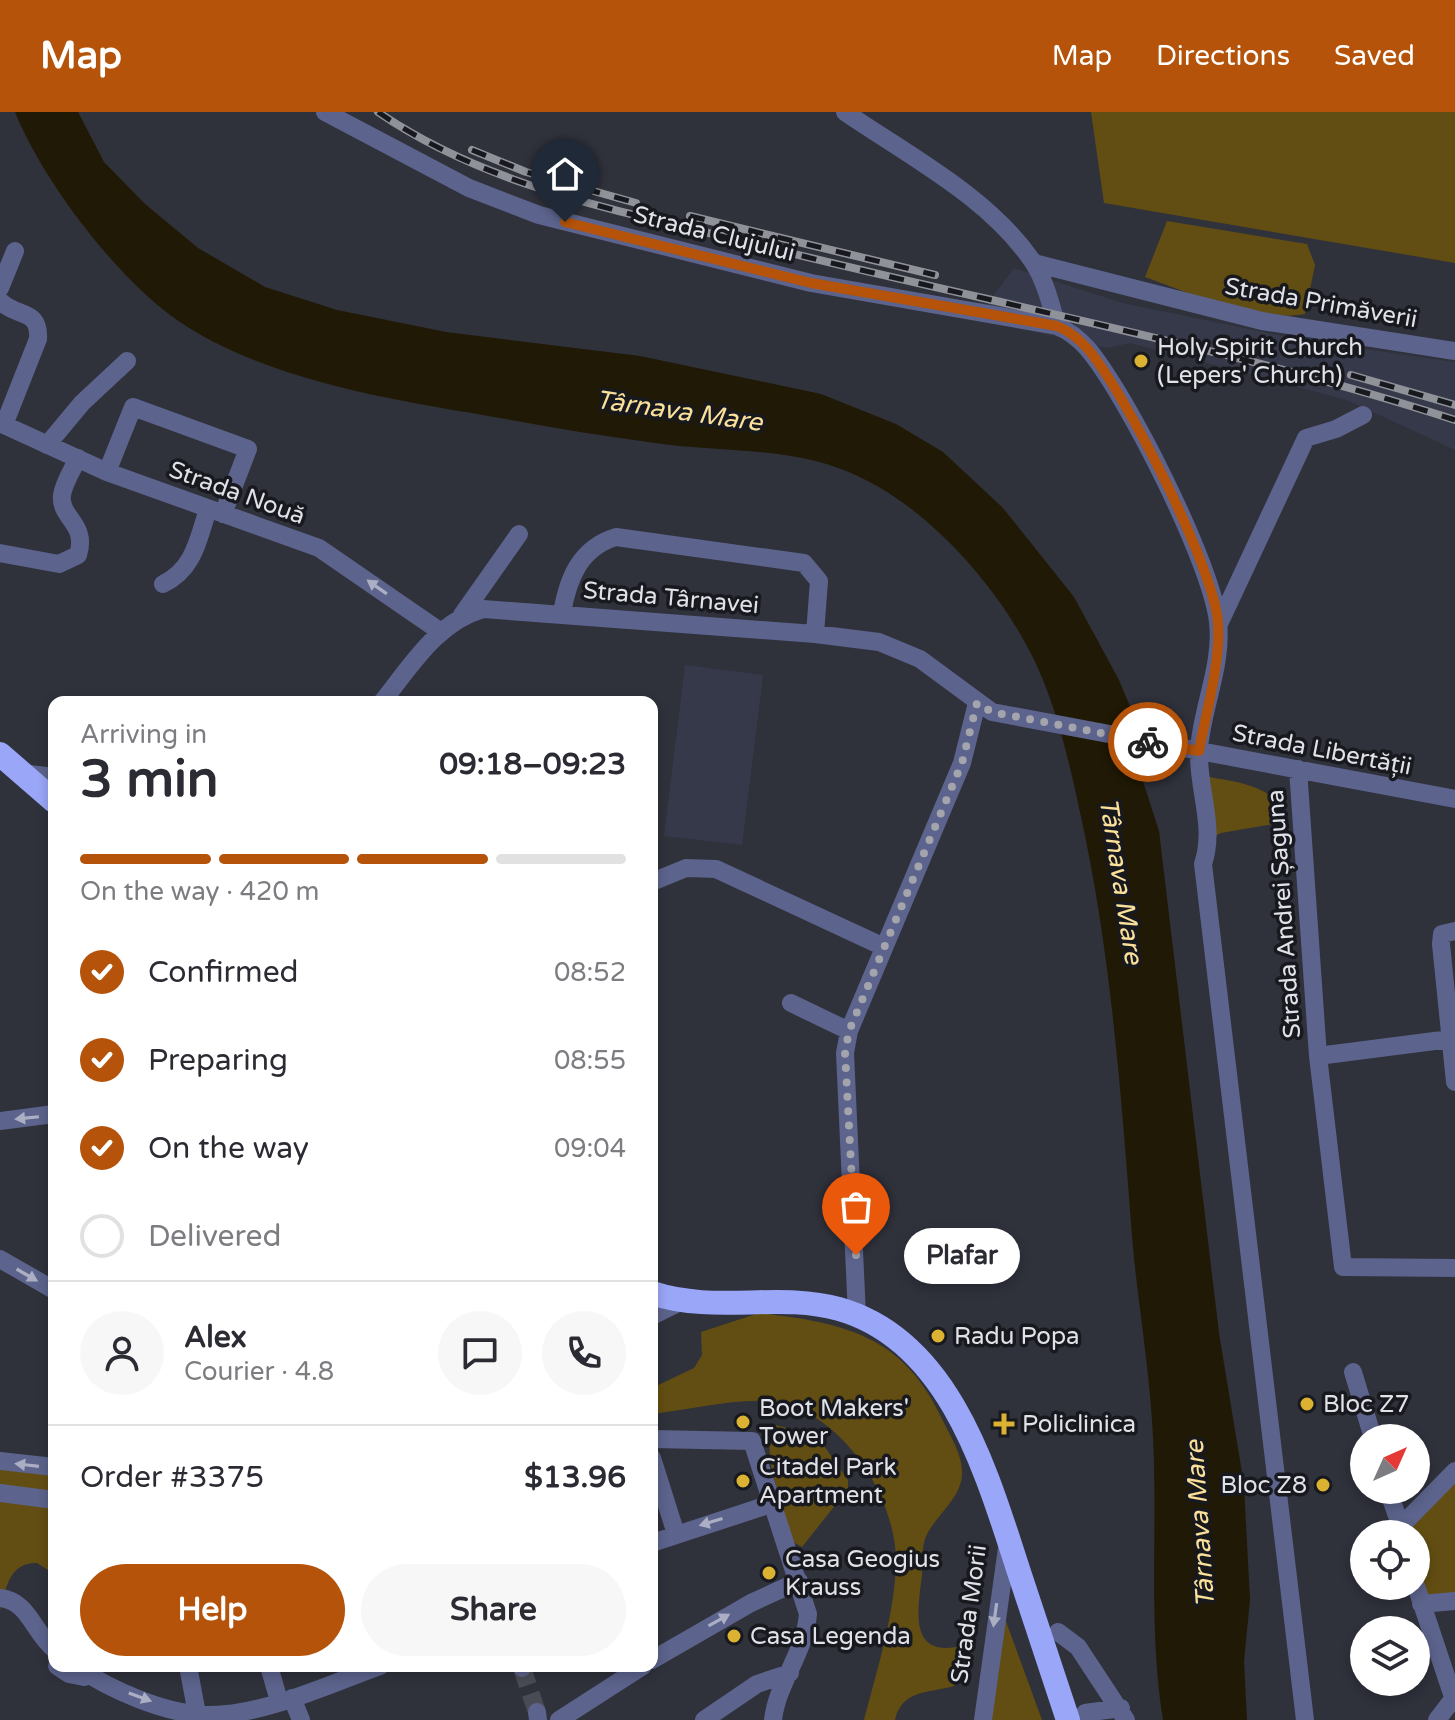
<!DOCTYPE html>
<meta charset="utf-8">
<style>
body{margin:0;font-family:"Varela Round",sans-serif;background:#f7f7f7;color:#2b2b33;height:100vh;display:flex;flex-direction:column;font-size:30px;white-space:nowrap}
*{box-sizing:border-box;margin:0}
p{font-size:26px;color:#7c7c81}
.icon{flex:none;width:44px;height:44px;fill:none;stroke:currentColor;stroke-width:2;stroke-linecap:round;stroke-linejoin:round}
.map{position:relative;flex:1;overflow:hidden}
.side{position:absolute;left:48px;top:584px;width:610px;height:976px;display:flex;flex-direction:column;background:#fff;border-radius:16px;box-shadow:0 4px 12px #0003}
.side>*{flex:none}
.needle{width:52px;rotate:45deg}
.tools{position:absolute;left:1350px;top:1312px;display:grid;gap:16px}
.tools a{display:grid;place-items:center;width:80px;height:80px;border-radius:50%;background:#fff;box-shadow:0 4px 12px #0003;font-size:40px}
.pin{position:absolute;display:grid;place-items:center;width:68px;height:68px;color:#fff;margin:-82px -34px;border-radius:50% 50% 50% 0;rotate:-45deg;box-shadow:0 0 8px #0007}
.pin .icon{rotate:45deg}
.courier{position:absolute;display:grid;place-items:center;width:80px;height:80px;margin:-40px;border:6px solid #b45309;border-radius:50%;background:#fff;color:#222;box-shadow:0 2px 10px #0007}
.bubble{position:absolute;height:56px;border-radius:28px;background:#fff;box-shadow:0 4px 12px #0003;font-size:26px;font-weight:700;line-height:56px;text-align:center}
.headline em{font-style:normal;font-weight:700}
.headline div{display:flex;flex-direction:column-reverse}
.headline{display:flex;align-items:center;justify-content:space-between;height:136px;padding:0 32px}
h1{font-size:52px;font-weight:700;line-height:60px}
.bar{display:grid;grid-template-columns:repeat(4,1fr);gap:12px 8px;align-content:center;height:96px;padding:0 32px}
.bar i{height:10px;border-radius:6px;background:#e1e1e2}
.bar .selected{background:#b45309}
.bar p{grid-column:span 4}
.line{display:flex;align-items:center;gap:20px;padding:0 32px;border-top:2px solid #e1e1e2}
.line div{flex:1}
.round{display:grid;place-items:center;flex:none;width:84px;height:84px;border-radius:42px;background:#f7f7f7}
ol{padding:0 32px;list-style:none}
li{display:flex;align-items:center;gap:24px;height:88px}
li p{margin-inline-start:auto}
li .icon{padding:8px;border-radius:50%;background:#b45309;color:#fff;stroke-width:4}
li:last-child{color:#7c7c81}
li i{width:44px;height:44px;border:4px solid #e1e1e2;border-radius:50%}
.primary-button{display:flex;gap:16px;margin-top:auto;padding:16px 32px}
.primary-button a{flex:1;height:92px;border-radius:48px;background:#b45309;color:#fff;font-size:32px;font-weight:700;line-height:92px;text-align:center}
.primary-button a+a{background:#f7f7f7;color:#2b2b33}
header{display:flex;align-items:center;gap:48px;box-sizing:border-box;height:112px;padding:0 40px;background:#b45309;color:#fff}
header strong{font-size:38px}
nav{display:flex;gap:44px;margin-inline-start:auto;font-size:28px}
.map>svg:first-child{display:block}
</style>
<header>
<strong>Map</strong>
<nav><a>Map</a><a>Directions</a><a>Saved</a></nav>
</header>
<div class="map">
<svg width="1455" height="1608" viewBox="0 0 1455 1608">
<rect width="100%" height="100%" fill="#2f313b"/>
<path fill="#363949" d="M1014,156L1123,191L1303,228L1455,250V338L1347,288L1130,231L1107,236L976,207Z
M685,553L763,563L742,733L664,724Z"/>
<path fill="#624e13" d="M1091,0H1455V151L1104,91Z
M1167,109L1307,132L1315,153L1305,202C1250,211 1196,183 1145,165Z
M1202,664C1225,668 1290,673 1279,711L1221,721L1209,727Z
M759,1201C844,1211 903,1223 942,1307C950,1324 961,1340 962,1358C964,1386 934,1403 925,1427C921,1439 923,1451 922,1463C917,1502 909,1548 965,1533L972,1538V1547L954,1574C930,1581 902,1577 895,1608H864C877,1558 894,1504 896,1453C898,1385 839,1294 767,1289C731,1287 689,1298 652,1302V1276L694,1256L702,1243L701,1220Z
M772,1312L817,1324L848,1368V1377L802,1435L793,1430C783,1395 762,1348 772,1312Z
M0,1357L54,1362V1462L37,1451C9,1450 6,1477 0,1498Z
M1455,1359V1489L1421,1492L1416,1474V1422H1403Z
M1000,1493L1042,1608H986Z"/>
<path fill="#201905" d="M15,0H78L104,50L145,92L198,136L265,175L337,198L446,220L640,244L821,282L896,312L943,340L1003,396L1074,485L1119,568L1136,609L1142,637L1139,657L1159,719L1219,1221L1244,1373L1250,1488L1244,1549L1247,1608H1163C1147,1509 1159,1407 1152,1308C1148,1246 1137,1185 1132,1124C1121,981 1111,840 1080,700C1067,640 1053,578 1022,525C983,457 913,382 838,356C780,335 715,340 655,331C594,323 533,312 472,301C380,286 266,265 186,214C122,174 43,70 15,0Z"/>
<g fill="none" stroke-linecap="round" stroke-linejoin="round">
<path stroke="#4a4c55" stroke-width="18" stroke-dasharray="18 9" stroke-linecap="butt" d="M522,1556L537,1600"/>
<path stroke="#5c638c" stroke-width="18" d="M325,0L469,76L539,103L811,171L1057,214C1069,219 1078,226 1087,236C1126,281 1212,452 1218,510C1223,552 1202,596 1199,637C1197,676 1216,714 1203,752L1305,1608
M845,0C909,44 989,85 1033,150C1045,168 1051,193 1057,214
M1034,151L1262,209L1455,239
M0,176L15,139
M0,189C16,206 40,196 38,227L4,313
M0,311L107,360L319,436L441,520
M47,333L82,291L127,249
M107,360L133,295L248,337L223,402
M0,441L59,452L78,443C88,411 59,406 62,383C64,370 73,357 78,346
M163,472C194,457 198,428 208,397
M562,501C568,466 580,436 616,425L804,451L819,469L815,522
M462,503L519,422
M1219,512L1306,326L1336,317L1363,303
M382,590C411,554 437,510 483,497L815,522L879,530L920,547L992,600L1455,687
M1298,657L1318,944L1343,1155L1455,1156
M21,661L54,665
M652,770L686,756L716,757L884,835
M1455,819L1442,822L1441,832L1455,970
M791,891L849,919
M1318,944L1450,927
M0,1009L54,1002
M0,1147L54,1178
M652,1204L682,1189
M857,1204L845,941L849,919L962,651L977,591
M1353,1260L1373,1326
M652,1327L752,1329L808,1502C805,1541 777,1571 773,1608
M652,1346L676,1422
M0,1349L54,1355
M1388,1378L1403,1421
M0,1381L54,1388
M1401,1414L1455,1359
M652,1431L771,1392
M1416,1474L1455,1591
M0,1486C29,1489 33,1520 54,1537
M1421,1492L1455,1489
M1058,1520L1078,1535L1126,1608
M652,1548L751,1491L799,1469
M57,1554L69,1562L84,1565
M75,1554C111,1578 164,1602 208,1603C262,1604 329,1572 380,1554
M188,1554L197,1602
M269,1554L279,1589
M522,1554V1556
M292,1586L301,1608
M537,1600L538,1608
M1085,1601L1121,1596
M559,1608L643,1554
M704,1608L757,1572L790,1561
M983,1608L1008,1429
M1437,1608L1453,1587"/>
<path stroke="#9aa6f7" stroke-width="24" d="M0,642L54,689
M652,1181C715,1202 778,1180 839,1197C952,1229 988,1366 1020,1463C1036,1512 1052,1560 1068,1608"/>
<defs>
<path id="rail" d="M378,0C487,75 621,99 746,130C983,190 1223,233 1455,308
M472,38L526,60L636,91
M690,104L935,163
M1351,263L1455,293"/>
</defs>
<use href="#rail" stroke="#90929a" stroke-width="8"/>
<use href="#rail" stroke="#18191e" stroke-width="5" stroke-dasharray="15" stroke-linecap="butt"/>
</g>
<defs><path id="oneway-solid" d="M-6-.8H1V-3.2L6.5 0L1 3.2V.8H-6Z" transform="scale(2)"/></defs>
<g fill="#acafc4">
<use href="#oneway-solid" transform="translate(377 475) rotate(-145)"/>
<use href="#oneway-solid" transform="translate(27 1006) rotate(174)"/>
<use href="#oneway-solid" transform="translate(27 1163) rotate(30)"/>
<use href="#oneway-solid" transform="translate(27 1353) rotate(-173)"/>
<use href="#oneway-solid" transform="translate(711 1410) rotate(163)"/>
<use href="#oneway-solid" transform="translate(995 1503) rotate(98)"/>
<use href="#oneway-solid" transform="translate(719 1508) rotate(-29)"/>
<use href="#oneway-solid" transform="translate(140 1585) rotate(20)"/>
</g>
<g fill="none" stroke-linecap="round" stroke-linejoin="round">
<path stroke="#a3a4ac" stroke-width="8" stroke-dasharray="0 14.4" d="M856,1143L845,941L849,919L962,651L977,591L992,600L1148,630"/>
<path stroke="#b45309" stroke-width="10" d="M565,110L811,171L1057,214C1069,219 1078,226 1087,236C1125,280 1214,455 1218,511C1221,549 1206,601 1199,639L1148,630"/>
</g>
<g fill="#dcb233" stroke="#18191e" stroke-width="3">
<circle cx="1141" cy="249" r="8"/>
<circle cx="938" cy="1224" r="8"/>
<circle cx="1307" cy="1292" r="8"/>
<circle cx="743" cy="1310" r="8"/>
<path d="M1000 1300h8v8h8v8h-8v8h-8v-8h-8v-8h8z"/>
<circle cx="743" cy="1369" r="8"/>
<circle cx="1323" cy="1373" r="8"/>
<circle cx="769" cy="1461" r="8"/>
<circle cx="734" cy="1524" r="8"/>
</g>
<g text-anchor="middle" dominant-baseline="central" stroke-width="7" stroke-linejoin="round" paint-order="stroke">
<g font-size="24" fill="#e1e2e9" stroke="#18191e">
<text transform="translate(714 122) rotate(14)">Strada Clujului</text>
<text transform="translate(1321 191) rotate(10)">Strada Primăverii</text>
<text transform="translate(237 381) rotate(20)">Strada Nouă</text>
<text transform="translate(671 486) rotate(5)">Strada Târnavei</text>
<text transform="translate(1322 638) rotate(11)">Strada Libertății</text>
<text transform="translate(1284 802) rotate(-94)">Strada Andrei Șaguna</text>
<text transform="translate(969 1502) rotate(-82)">Strada Morii</text>
</g>
<g font-size="24" fill="#e1e2e9" stroke="#18191e" text-anchor="start">
<text x="1157" y="235">Holy Spirit Church<tspan x="1157" dy="28">(Lepers' Church)</tspan></text>
<text x="954" y="1224">Radu Popa</text>
<text x="1323" y="1292">Bloc Z7</text>
<text x="759" y="1296">Boot Makers'<tspan x="759" dy="28">Tower</tspan></text>
<text x="1022" y="1312">Policlinica</text>
<text x="759" y="1355">Citadel Park<tspan x="759" dy="28">Apartment</tspan></text>
<text x="1307" y="1373" text-anchor="end">Bloc Z8</text>
<text x="785" y="1447">Casa Geogius<tspan x="785" dy="28">Krauss</tspan></text>
<text x="750" y="1524">Casa Legenda</text>
</g>
<g font-size="26" font-style="italic" fill="#fae099" stroke="#18191e">
<text transform="translate(679 299) rotate(8)">Târnava Mare</text>
<text transform="translate(1121 769) rotate(81)">Târnava Mare</text>
<text transform="translate(1200 1412) rotate(-94)">Târnava Mare</text>
</g>
</g>
</svg>
<div class="tools">
<a><svg class="needle" viewBox="-14 -14 28 28"><path d="M0-13l5 13h-10z" fill="#e53935"/><path d="M0 13l5-13h-10z" fill="#7c7c81"/></svg></a>
<a><svg class="icon" aria-label="locate" viewBox="0 0 24 24"><circle cx="12" cy="12" r="6"/><path d="M12 2v4M12 18v4M2 12h4M18 12h4"/></svg></a>
<a><svg class="icon" aria-label="layers" viewBox="0 0 24 24"><path d="M12 4l9 5-9 5-9-5zM3 14l9 5 9-5"/></svg></a>
</div>
<div class="pin" style="left:856px;top:1143px;background:#ea580c"><svg class="icon" aria-label="bag" viewBox="0 0 24 24"><path d="M5 8h14l-1 12H6zM9 8a3 3 0 0 1 6 0"/></svg></div>
<div class="pin" style="left:565px;top:110px;background:#1f2937"><svg class="icon" aria-label="home" viewBox="0 0 24 24"><path d="M3 11l9-7 9 7M6 9v11h12V9"/></svg></div>
<div class="courier" style="left:1148px;top:630px"><svg class="icon" aria-label="bike" viewBox="0 0 24 24"><circle cx="6" cy="16" r="4"/><circle cx="18" cy="16" r="4"/><path d="M6 16l4-8h5l3 8M10 8l3 8H6M13 5h3"/></svg></div>
<div class="bubble" style="left:904px;top:1116px;width:116px">Plafar</div>
<section class="side">
<div class="headline"><div><h1>3 min</h1><p>Arriving in</p></div><em>09:18–09:23</em></div>
<div class="bar"><i class="selected"></i><i class="selected"></i><i class="selected"></i><i></i><p>On the way · 420 m</p></div>
<ol>
<li><svg class="icon" aria-label="check" viewBox="0 0 24 24"><path d="M5 12l5 5 9-10"/></svg>Confirmed<p>08:52</p></li>
<li><svg class="icon" aria-label="check" viewBox="0 0 24 24"><path d="M5 12l5 5 9-10"/></svg>Preparing<p>08:55</p></li>
<li><svg class="icon" aria-label="check" viewBox="0 0 24 24"><path d="M5 12l5 5 9-10"/></svg>On the way<p>09:04</p></li>
<li><i></i>Delivered</li>
</ol>
<div class="line" style="height:144px"><a class="round"><svg class="icon" aria-label="person" viewBox="0 0 24 24"><circle cx="12" cy="8" r="4"/><path d="M4 21q1-7 8-7t8 7"/></svg></a><div><b>Alex</b><p>Courier · 4.8</p></div><a class="round"><svg class="icon" aria-label="chat" viewBox="0 0 24 24"><path d="M4 5h16v11H9l-5 4z"/></svg></a><a class="round"><svg class="icon" aria-label="phone" viewBox="0 0 24 24"><path d="M5 4h4l2 5-3 2q2 4 5 5l2-3 5 2v4C11 20 4 13 5 4z"/></svg></a></div>
<div class="line" style="height:104px"><div>Order #3375</div><b>$13.96</b></div>
<div class="primary-button"><a>Help</a><a>Share</a></div>
</section>
</div>
